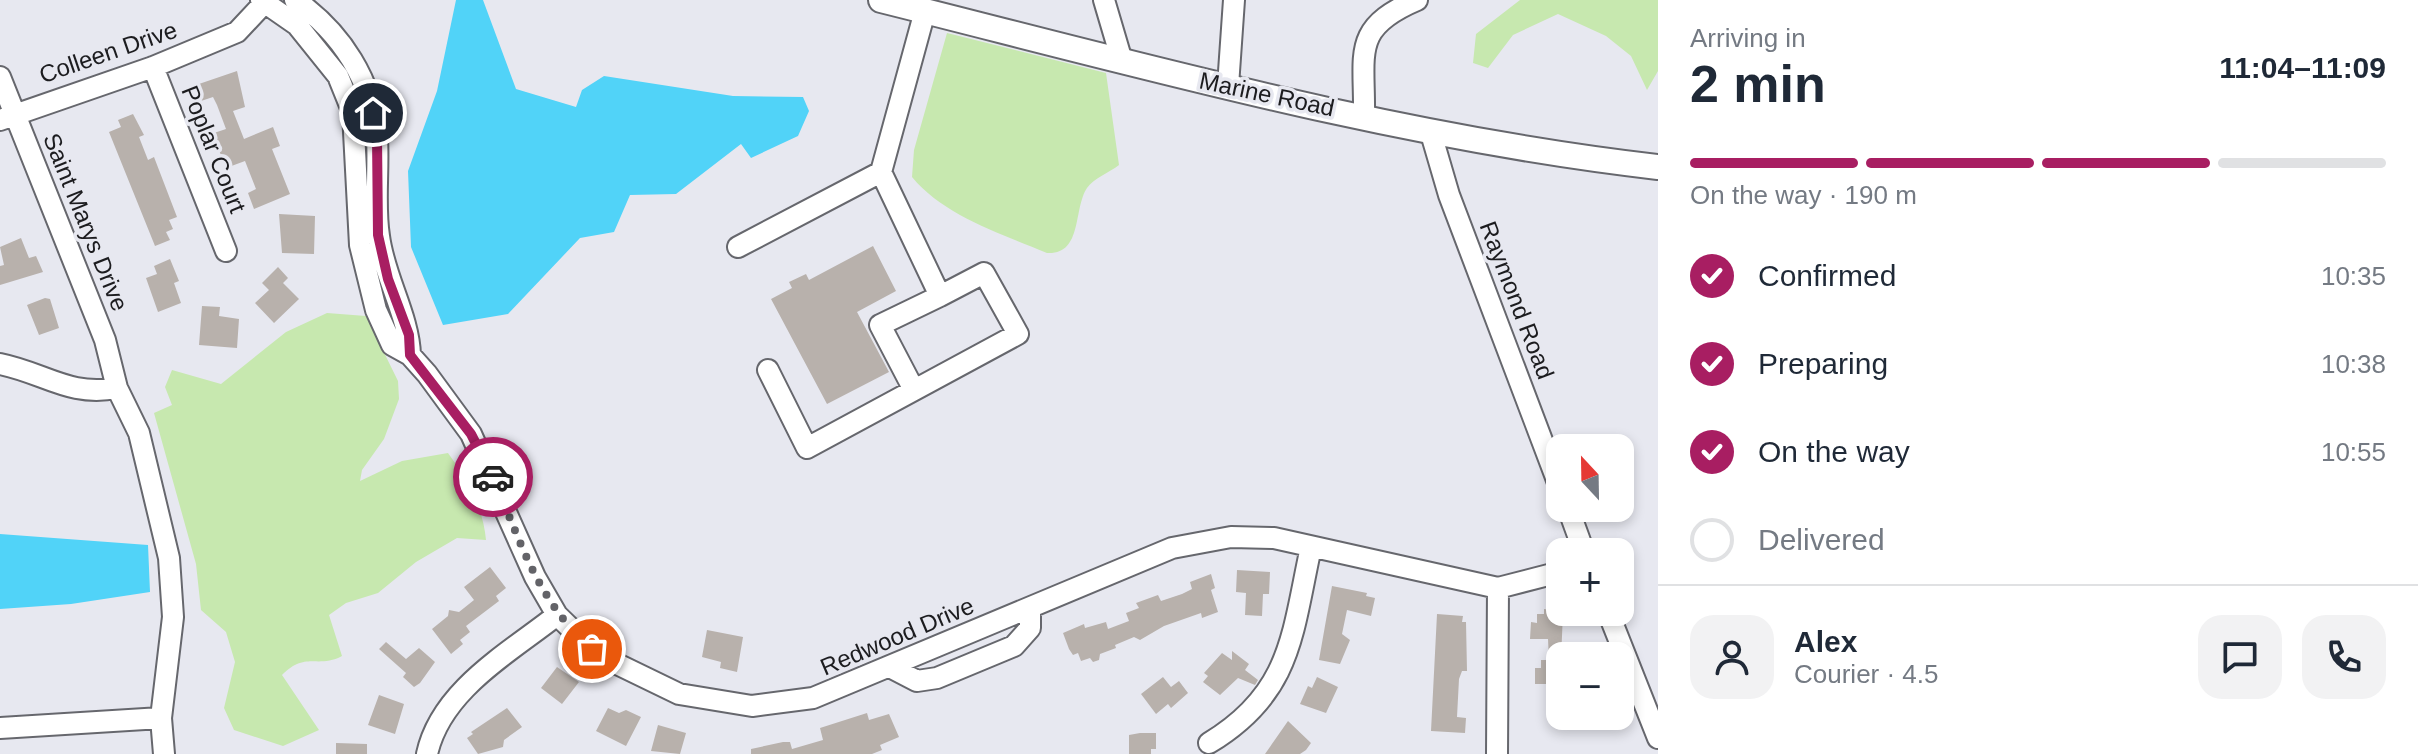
<!DOCTYPE html>
<meta charset="utf-8">
<style>
body{margin:0;font-family:Helvetica,sans-serif;background:#f2f2f3;color:#1f2937;height:100vh;display:flex;flex-direction:column;font-size:30px;white-space:nowrap}
*{box-sizing:border-box;margin:0}
p{font-size:26px;color:#747a83}
.icon{flex:none;width:44px;height:44px;fill:none;stroke:currentColor;stroke-width:2;stroke-linecap:round;stroke-linejoin:round}
.map{position:relative;flex:1;overflow:hidden}
.details{display:flex;flex-direction:column;background:#fff;width:760px}
.details>*{flex:none}
.needle{width:52px;rotate:338deg}
.tools{position:absolute;left:1546px;top:434px;display:grid;gap:16px}
.tools a{display:grid;place-items:center;width:88px;height:88px;border-radius:16px;background:#fff;box-shadow:0 4px 12px #0003;font-size:40px}
.pin{position:absolute;display:grid;place-items:center;width:68px;height:68px;color:#fff;margin:-34px;border:4px solid #fff;border-radius:50%;box-shadow:0 2px 8px #0007}
.courier{position:absolute;display:grid;place-items:center;width:80px;height:80px;margin:-40px;border:6px solid #a81e62;border-radius:50%;background:#fff;color:#222;box-shadow:0 2px 10px #0007}
.head em{font-style:normal;font-weight:700}
.head div{display:flex;flex-direction:column-reverse}
.head{display:flex;align-items:center;justify-content:space-between;height:136px;padding:0 32px}
h1{font-size:52px;font-weight:700;line-height:60px}
.bar{display:grid;grid-template-columns:repeat(4,1fr);gap:12px 8px;align-content:center;height:96px;padding:0 32px}
.bar i{height:10px;border-radius:6px;background:#e0e1e3}
.bar .on{background:#a81e62}
.bar p{grid-column:span 4}
.line{display:flex;align-items:center;gap:20px;padding:0 32px;border-top:2px solid #e0e1e3}
.line div{flex:1}
.round{display:grid;place-items:center;flex:none;width:84px;height:84px;border-radius:24px;background:#f2f2f3}
ol{padding:0 32px;list-style:none}
li{display:flex;align-items:center;gap:24px;height:88px}
li p{margin-inline-start:auto}
li .icon{padding:8px;border-radius:50%;background:#a81e62;color:#fff;stroke-width:4}
li:last-child{color:#747a83}
li i{width:44px;height:44px;border:4px solid #e0e1e3;border-radius:50%}
main{display:flex;flex:1;min-height:0}
.map>svg:first-child{display:block}
</style>
<main>
<div class="map">
<svg width="1658" height="754" viewBox="0 0 1658 754">
<rect width="100%" height="100%" fill="#e7e8f0"/>
<path fill="#c7e8af" d="M1520,0H1658V71L1647,90L1631,56L1606,36L1558,14L1513,35L1488,68L1473,63L1476,34Z
M947,33L1106,73L1119,165C1110,172 1093,179 1087,188C1073,209 1083,255 1047,253C1002,234 944,216 912,177L914,150Z
M327,313L366,316L398,381L399,399L384,439L362,470L360,481L402,461L448,453C467,479 483,507 486,540L457,538L416,562L378,593L346,603L329,615L342,656C318,669 306,651 282,675L319,730L283,746L234,730L224,708L235,662L226,632L201,610L196,564L154,413L172,405L165,387L172,370L221,384L286,332Z"/>
<path fill="#51d3f8" d="M456,0H483L516,89L576,107L582,90L604,76L733,96L803,97L809,111L798,136L751,158L741,144L676,194L630,195L614,232L580,238L508,314L443,325L411,247L408,171L437,91Z
M0,534L148,545L150,592L71,604L0,609Z"/>
<path fill="#b8b1ac" d="M237,71L245,107L233,111L244,139L273,127L280,146L272,149L290,194L254,209L248,193L256,189L245,161L226,168L215,140L214,133L226,129L217,105L213,97L201,101L196,85Z
M133,114L144,135L139,137L148,160L154,157L177,217L169,220L173,229L166,232L170,240L155,246L109,132L121,127L118,120Z
M279,214L315,216L314,254L282,253Z
M21,238L29,258L36,256L43,272L0,285V266L4,265L0,247Z
M873,246L896,291L857,312L889,372L827,404L771,299L792,288L789,282L806,274L809,280Z
M170,259L179,281L174,283L181,303L158,312L146,278L157,274L154,266Z
M278,267L288,278L283,283L299,299L274,323L255,303L269,290L262,283Z
M45,298L50,299L59,328L39,335L27,305Z
M202,306L220,307L219,316L239,319L237,348L199,345Z
M490,567L506,588L496,596L499,601L466,626L470,632L460,640L463,644L451,654L432,629L448,616L449,610L459,612L474,600L464,587Z
M1237,570L1270,572L1269,594H1263L1262,616L1245,615L1246,593L1236,592Z
M1211,574L1215,588L1211,590L1218,612L1202,618L1201,613L1164,626L1140,640L1134,637L1115,645L1116,648L1100,654L1099,660L1093,662L1090,658L1081,661L1078,653L1073,655L1069,649L1063,633L1084,624L1085,628L1106,622L1108,629L1129,621L1126,613L1139,608L1136,603L1158,595L1161,601L1182,594L1192,589L1190,582Z
M1332,586L1367,593L1366,596L1375,598L1371,616L1347,610L1342,634L1350,640L1340,664L1319,660Z
M1544,609L1563,612L1560,684H1535V668H1541V660H1549L1548,639H1530L1531,622L1537,623V614H1544Z
M1437,614L1463,616L1462,622H1466L1467,671H1462L1459,679L1457,717L1466,718L1465,733L1431,731Z
M707,630L743,637L737,672L720,668L721,662L702,657Z
M386,642L406,659L419,648L435,662L420,683L414,687L403,677L406,673L379,649Z
M1232,651L1249,664L1245,670L1258,680L1255,685L1238,678L1220,695L1203,682L1208,676L1204,673L1222,653L1232,660Z
M557,667L579,682L562,704L541,688Z
M1163,677L1171,687L1179,681L1188,693L1171,708L1168,704L1156,714L1141,694Z
M1317,677L1338,687L1326,713L1300,704L1308,686L1312,688Z
M379,695L404,704L395,734L368,725Z
M507,708L522,727L504,740L503,747L478,754L467,738L473,734L471,732Z
M608,708L619,713L626,710L641,717L626,746L596,731Z
M867,713L869,720L889,714L899,737L880,745L882,750L872,754H751V749L783,742H790L792,749L823,740L820,728Z
M1288,721L1311,743L1306,750L1300,754H1265Z
M658,725L686,733L680,754L651,751Z
M1140,733H1156V749H1151V754H1129V735Z
M336,743L367,744V754H336Z"/>
<g fill="none" stroke-linecap="round" stroke-linejoin="round">
<defs>
<path id="minor" d="M261,0L297,25L338,76L353,113L360,245L376,310L392,345L410,355L427,374L471,434L535,577L557,615L592,649L613,662L679,694L752,706L813,698L1172,548L1231,537L1274,538L1498,588L1560,572
M295,0C341,32 373,81 377,138C379,170 374,205 379,236C384,277 409,316 410,355
M1104,0L1122,61
M153,67L226,251
M0,77L105,340L117,388
M1228,86L1234,0
M1364,115C1365,53 1351,28 1417,0
M0,120L153,67L237,32L267,0
M1430,130L1449,195L1560,488
M738,247L881,172L925,11
M0,364C45,373 69,397 117,388L139,433L169,558L173,617L161,718L164,754
M768,370L807,448L1018,334L984,273L940,296L881,172
M914,390L880,325L940,296
M1568,508L1584,552
M1608,612L1658,738
M890,667L917,681L937,678L1014,646L1030,628V608
M0,728L161,718
M1209,743C1292,693 1292,634 1311,547
M427,754C441,690 509,653 557,615
M1497,754L1498,588"/>
<path id="major" d="M881,0C1137,64 1395,137 1658,167"/>
</defs>
<use href="#minor" stroke="#66676d" stroke-width="24"/>
<use href="#major" stroke="#66676d" stroke-width="28"/>
<use href="#minor" stroke="#fff" stroke-width="20"/>
<use href="#major" stroke="#fff" stroke-width="24"/>
</g>
<g fill="none" stroke-linecap="round" stroke-linejoin="round">
<path stroke="#636368" stroke-width="8" stroke-dasharray="0 14.4" d="M493,477C521,542 537,601 592,649"/>
<path stroke="#a81e62" stroke-width="10" d="M373,113L377,137L378,235L388,279L409,335L410,355L471,434L493,477"/>
</g>
<g text-anchor="middle" dominant-baseline="central" stroke-width="7" stroke-linejoin="round" paint-order="stroke">
<g font-size="24" fill="#1c1c1f" stroke="#e7e8f0">
<text transform="translate(108 52) rotate(-19)">Colleen Drive</text>
<text transform="translate(1267 94) rotate(12)">Marine Road</text>
<text transform="translate(214 149) rotate(68)">Poplar Court</text>
<text transform="translate(86 222) rotate(68)">Saint Marys Drive</text>
<text transform="translate(1517 300) rotate(69)">Raymond Road</text>
<text transform="translate(897 636) rotate(-23)">Redwood Drive</text>
</g>
</g>
</svg>
<div class="tools">
<a><svg class="needle" viewBox="-14 -14 28 28"><path d="M0-13l5 13h-10z" fill="#e53935"/><path d="M0 13l5-13h-10z" fill="#747a83"/></svg></a>
<a>+</a>
<a>−</a>
</div>
<div class="pin" style="left:592px;top:649px;background:#ea580c"><svg class="icon" aria-label="bag" viewBox="0 0 24 24"><path d="M5 8h14l-1 12H6zM9 8a3 3 0 0 1 6 0"/></svg></div>
<div class="pin" style="left:373px;top:113px;background:#1f2937"><svg class="icon" aria-label="home" viewBox="0 0 24 24"><path d="M3 11l9-7 9 7M6 9v11h12V9"/></svg></div>
<div class="courier" style="left:493px;top:477px"><svg class="icon" aria-label="car" viewBox="0 0 24 24"><path d="M5 17H2v-5l4-1 3-4h7l3 4 3 1v5h-3M9 17h6M6 11h13"/><circle cx="7" cy="17" r="2"/><circle cx="17" cy="17" r="2"/></svg></div>
</div>
<section class="details">
<div class="head"><div><h1>2 min</h1><p>Arriving in</p></div><em>11:04–11:09</em></div>
<div class="bar"><i class="on"></i><i class="on"></i><i class="on"></i><i></i><p>On the way · 190 m</p></div>
<ol>
<li><svg class="icon" aria-label="check" viewBox="0 0 24 24"><path d="M5 12l5 5 9-10"/></svg>Confirmed<p>10:35</p></li>
<li><svg class="icon" aria-label="check" viewBox="0 0 24 24"><path d="M5 12l5 5 9-10"/></svg>Preparing<p>10:38</p></li>
<li><svg class="icon" aria-label="check" viewBox="0 0 24 24"><path d="M5 12l5 5 9-10"/></svg>On the way<p>10:55</p></li>
<li><i></i>Delivered</li>
</ol>
<div class="line" style="height:144px"><a class="round"><svg class="icon" aria-label="person" viewBox="0 0 24 24"><circle cx="12" cy="8" r="4"/><path d="M4 21q1-7 8-7t8 7"/></svg></a><div><b>Alex</b><p>Courier · 4.5</p></div><a class="round"><svg class="icon" aria-label="chat" viewBox="0 0 24 24"><path d="M4 5h16v11H9l-5 4z"/></svg></a><a class="round"><svg class="icon" aria-label="phone" viewBox="0 0 24 24"><path d="M5 4h4l2 5-3 2q2 4 5 5l2-3 5 2v4C11 20 4 13 5 4z"/></svg></a></div>
</section>
</main>
